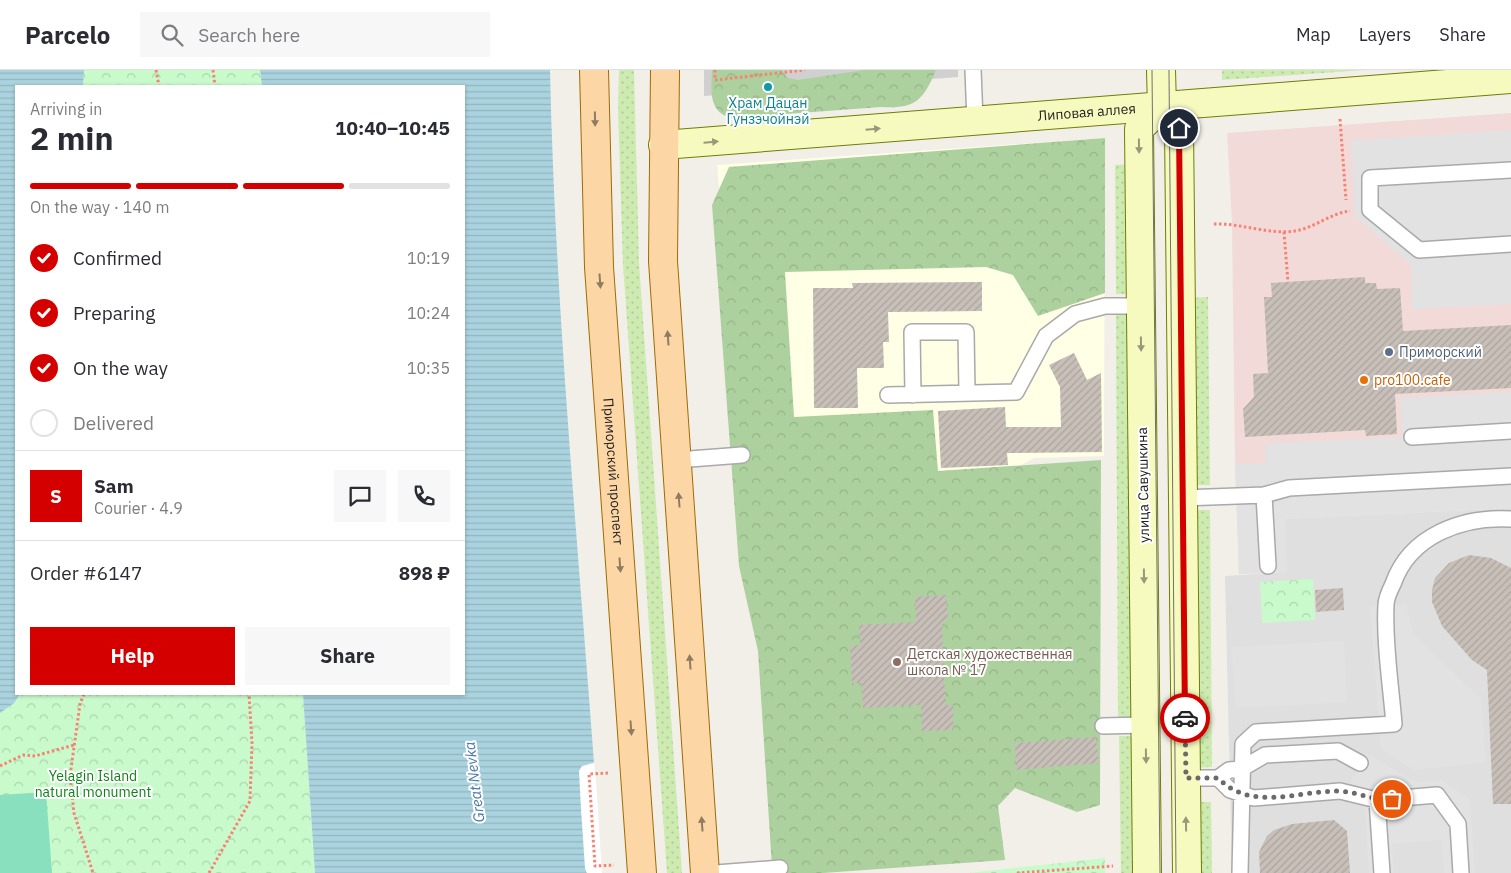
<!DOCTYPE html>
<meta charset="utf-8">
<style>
body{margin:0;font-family:"IBM Plex Sans",sans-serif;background:#f7f7f7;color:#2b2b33;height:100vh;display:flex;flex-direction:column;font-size:19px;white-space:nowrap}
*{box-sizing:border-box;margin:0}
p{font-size:16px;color:#7c7c81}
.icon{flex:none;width:28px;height:28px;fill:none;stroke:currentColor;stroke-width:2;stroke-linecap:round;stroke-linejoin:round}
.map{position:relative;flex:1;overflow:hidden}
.details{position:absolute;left:15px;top:15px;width:450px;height:610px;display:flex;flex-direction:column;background:#fff;border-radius:0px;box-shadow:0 1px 4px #0004}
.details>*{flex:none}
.pin{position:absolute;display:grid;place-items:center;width:42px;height:42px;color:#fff;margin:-21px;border:2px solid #fff;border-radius:50%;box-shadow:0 1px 5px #0007}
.courier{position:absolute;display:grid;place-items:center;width:50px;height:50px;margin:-25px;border:4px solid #d40000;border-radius:50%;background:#fff;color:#222;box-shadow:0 1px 6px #0007}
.summary em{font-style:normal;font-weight:700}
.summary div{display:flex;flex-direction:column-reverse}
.summary{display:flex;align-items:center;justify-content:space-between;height:85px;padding:0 15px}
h1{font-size:32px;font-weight:700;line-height:38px}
.bar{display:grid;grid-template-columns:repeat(4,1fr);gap:8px 5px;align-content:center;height:60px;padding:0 15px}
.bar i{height:6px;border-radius:4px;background:#e1e1e2}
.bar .on{background:#d40000}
.bar p{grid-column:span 4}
.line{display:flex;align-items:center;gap:12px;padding:0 15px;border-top:1px solid #e1e1e2}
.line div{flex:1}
.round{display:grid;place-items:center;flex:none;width:52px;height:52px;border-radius:0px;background:#f7f7f7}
ol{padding:0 15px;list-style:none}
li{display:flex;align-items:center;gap:15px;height:55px}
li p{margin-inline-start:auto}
li .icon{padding:5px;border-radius:50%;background:#d40000;color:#fff;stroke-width:4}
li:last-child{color:#7c7c81}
li i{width:28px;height:28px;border:2px solid #e1e1e2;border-radius:50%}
.cta{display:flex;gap:10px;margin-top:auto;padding:10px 15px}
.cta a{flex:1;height:58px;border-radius:0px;background:#d40000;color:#fff;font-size:20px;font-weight:700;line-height:58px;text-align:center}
.cta a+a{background:#f7f7f7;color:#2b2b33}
header{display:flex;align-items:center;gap:30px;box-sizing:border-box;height:70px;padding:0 25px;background:#fff;border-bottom:1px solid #e1e1e2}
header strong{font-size:24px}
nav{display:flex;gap:28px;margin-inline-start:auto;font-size:18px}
.search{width:350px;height:45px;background:#f7f7f7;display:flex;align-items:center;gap:12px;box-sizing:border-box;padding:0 18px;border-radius:0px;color:#7c7c81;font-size:19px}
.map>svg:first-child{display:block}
</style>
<header>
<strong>Parcelo</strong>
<div class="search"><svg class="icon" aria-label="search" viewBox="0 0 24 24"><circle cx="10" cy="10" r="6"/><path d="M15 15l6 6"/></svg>Search here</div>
<nav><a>Map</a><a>Layers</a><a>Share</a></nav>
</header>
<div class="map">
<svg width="1511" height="803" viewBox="0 0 1511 803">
<defs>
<pattern id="grass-dots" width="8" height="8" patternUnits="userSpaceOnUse" patternTransform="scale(1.25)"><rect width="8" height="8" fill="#cdebb0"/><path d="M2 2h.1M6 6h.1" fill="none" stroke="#b0c997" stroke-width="1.8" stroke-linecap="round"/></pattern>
<pattern id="forest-crowns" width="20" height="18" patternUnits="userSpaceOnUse" patternTransform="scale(1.25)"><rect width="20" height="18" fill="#add19e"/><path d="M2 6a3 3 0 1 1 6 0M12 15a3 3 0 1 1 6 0" fill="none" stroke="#95b388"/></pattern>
<pattern id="park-crowns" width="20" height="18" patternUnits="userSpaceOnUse" patternTransform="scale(1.25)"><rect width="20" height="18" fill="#c8facc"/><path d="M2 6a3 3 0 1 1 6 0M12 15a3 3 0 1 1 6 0" fill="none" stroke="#acd6af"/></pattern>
<pattern id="water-rules" width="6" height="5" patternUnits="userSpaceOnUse" patternTransform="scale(1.25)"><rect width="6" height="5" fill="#aad3df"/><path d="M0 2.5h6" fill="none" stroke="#92b5bf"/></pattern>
<pattern id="building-hatch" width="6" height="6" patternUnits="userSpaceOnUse" patternTransform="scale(1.25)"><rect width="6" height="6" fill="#c7bfb8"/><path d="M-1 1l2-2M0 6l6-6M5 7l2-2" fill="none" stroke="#aba49e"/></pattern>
</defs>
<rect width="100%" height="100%" fill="#f2efe9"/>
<path fill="#e0dfdf" d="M1511,438V803H1232L1225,506L1287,502L1284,449Z"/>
<path fill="#f2dad9" d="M1511,43V437L1285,449L1287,502L1239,504L1235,394L1232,153L1227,63Z"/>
<path fill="#ffffe5" d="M1105,68L1104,386L1034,388L1010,401L771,415L742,385L717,95Z"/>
<path fill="#d0d0d0" d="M704,0H958V7L704,26Z"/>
<path fill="url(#grass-dots)" d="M619,0H634L639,193L682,803H667L623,195L618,38Z
M1222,0H1365L1222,10Z
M1131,94L1132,224H1116L1115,95Z
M1208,227L1210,415H1193L1190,228Z
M1116,245H1132L1135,648H1118Z
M1193,440H1210L1212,697L1195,698Z
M1119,666H1136L1138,803H1121Z
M1196,732H1211L1212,803H1196Z"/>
<path fill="url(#forest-crowns)" d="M712,0H782L788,8L798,10L864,0H936C923,31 915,39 881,37L733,48C708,44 711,20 712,0Z
M1105,68V223L1038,246L1013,205L986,197L785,202L794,347L933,340L938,401L1101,390L1100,735L1077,742L1015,718L998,736L1005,790L823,803H782L772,797L758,581L739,496L712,135L729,97Z"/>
<path fill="url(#park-crowns)" d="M0,0H260L262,16H16V624H303L315,803H0Z
M1313,509L1315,550L1262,553L1260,512Z
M1105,788V803H969Z"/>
<path fill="#88e0be" d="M46,722L52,803H0V725Z"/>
<path fill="#e2e2e2" d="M1511,60V234L1412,239L1411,195L1355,146L1351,71Z
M1511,322V438L1285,449L1287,502L1239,504L1235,394L1266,393L1265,374L1402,367L1400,328Z
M1406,534L1414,564L1481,630L1486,692L1414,700L1381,679L1370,537Z
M1344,571L1347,632L1235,638L1232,577Z
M1367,684L1416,712L1442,710L1470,730L1475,803H1444L1441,770L1392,774L1394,803H1369L1364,725L1349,715Z"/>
<path fill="url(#water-rules)" d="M0,0H84L83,16H16V624H20L14,633L0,643Z
M260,0H550C555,231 577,463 594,693L588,694L585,798L587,803H315L303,624H464V16H262Z"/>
<path fill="#fff" d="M594,693L596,711L602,803H587L585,798L581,739L579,701L582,696Z"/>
<path fill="url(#building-hatch)" d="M1365,207V213H1376L1377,219L1400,218L1403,261L1511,255V318L1395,324L1397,364L1366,366L1365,360L1245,367L1243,339L1254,327L1253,304L1268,303L1264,227H1272L1271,213Z
M982,212V241L888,242L889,272H883L884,298H857L858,338H814L813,218H853L852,213Z
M1074,283L1087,310L1101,303L1102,382L1007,383L1008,395L941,398L938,341L1005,337L1006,357H1061L1060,317L1049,295Z
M1469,485L1491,488L1511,498V734H1493L1487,600L1472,590L1442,556L1432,532V520L1435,508L1449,493Z
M1343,518L1344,540L1316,542L1315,520Z
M946,525L948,551H942L944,608L946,635H953V660L922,661L921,635L863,638L861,613H852L850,576L860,575L859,555L916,552L915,527Z
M1096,667L1099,693L1016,700L1015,673Z
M1334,750L1347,761L1350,803H1260L1259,782L1267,766L1274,760L1292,754Z"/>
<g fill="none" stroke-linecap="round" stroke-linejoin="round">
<defs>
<path id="service" d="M973,0L975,51
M1511,100L1370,108V140L1419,180L1511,174
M888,325L1016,322L1046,266L1075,244L1105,236H1141
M913,325L912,262H966L967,323
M1412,367L1511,361
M677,390L742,385
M1264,425L1268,496
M1183,428L1264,425L1289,418L1511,406
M1103,656L1145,655
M1186,708H1218L1229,700L1241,699L1265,685L1338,681L1360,693
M1218,708L1230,720L1254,728L1340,721L1377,730L1437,725L1458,754L1461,803
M1377,730L1382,803
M716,803L780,798
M1240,803L1243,674L1256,662L1394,654C1391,617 1384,572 1386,535C1386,528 1390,520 1393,514C1410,465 1463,446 1511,449"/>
<g id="secondary">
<path d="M1161,0L1162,37L1179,58L1187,803"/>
<path id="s1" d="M663,75L1511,9"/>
<path d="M1147,803L1139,59L1162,37"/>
</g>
<g id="primary">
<path id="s2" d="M594,0L599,197L642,803"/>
<path d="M665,0L663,191L705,803"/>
</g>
</defs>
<use href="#service" stroke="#a9a9a9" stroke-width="18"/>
<use href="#secondary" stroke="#707d05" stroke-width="30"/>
<use href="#primary" stroke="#a06b00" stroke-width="30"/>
<path stroke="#fa8072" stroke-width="3" stroke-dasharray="2.5 2.5" stroke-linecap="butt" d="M156,0L159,16
M213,0L215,16
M715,0V10L805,0
M1340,49L1346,130
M1214,154C1241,153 1269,165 1295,161C1314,158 1331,143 1350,141
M1284,162L1288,212
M84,624L80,634L70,706L74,743L93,803
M0,696L23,685L35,686L74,675
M608,703L589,704L595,796L614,795
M209,803L250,731L252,673L249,624
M1017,803L1113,796"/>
<use href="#service" stroke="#fff" stroke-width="15"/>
<use href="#secondary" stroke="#f7fabf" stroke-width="28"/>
<use href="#primary" stroke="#fcd6a4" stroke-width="28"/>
<path stroke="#707070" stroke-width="1" d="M1152,0L1160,803
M1169,0L1176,803"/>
</g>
<defs><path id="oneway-solid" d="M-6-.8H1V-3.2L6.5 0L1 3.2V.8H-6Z" transform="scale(1.25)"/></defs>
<g fill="#8f7c63">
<use href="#oneway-solid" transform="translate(595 49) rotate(89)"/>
<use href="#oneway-solid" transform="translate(600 211) rotate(86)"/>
<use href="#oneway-solid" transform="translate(668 268) rotate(-94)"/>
<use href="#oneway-solid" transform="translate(679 430) rotate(-94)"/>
<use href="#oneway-solid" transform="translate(620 495) rotate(86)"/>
<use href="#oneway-solid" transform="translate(690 592) rotate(-94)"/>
<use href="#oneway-solid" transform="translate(631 658) rotate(86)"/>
<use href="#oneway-solid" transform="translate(702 754) rotate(-94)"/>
</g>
<g fill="#979978">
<use href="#oneway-solid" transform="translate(873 59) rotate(-5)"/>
<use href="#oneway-solid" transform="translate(711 72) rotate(-5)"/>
<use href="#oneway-solid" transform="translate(1139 76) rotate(89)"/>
<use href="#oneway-solid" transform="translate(1141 274) rotate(89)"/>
<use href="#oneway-solid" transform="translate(1144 506) rotate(89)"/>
<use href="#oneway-solid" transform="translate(1146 686) rotate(89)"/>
<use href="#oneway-solid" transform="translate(1186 754) rotate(-91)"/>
</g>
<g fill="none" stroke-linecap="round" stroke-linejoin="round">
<path stroke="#6b6a68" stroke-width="5" stroke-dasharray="0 9" d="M1185,648L1186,708H1218C1252,742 1296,721 1339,721C1357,722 1371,730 1392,729"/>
<path stroke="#d40000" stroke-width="6" d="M1179,58L1185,648"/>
</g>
<circle fill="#0f9aa8" stroke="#fff" stroke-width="2" cx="768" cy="17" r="5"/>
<circle fill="#5c6f8a" stroke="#fff" stroke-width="2" cx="1389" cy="282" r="5"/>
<circle fill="#e8710a" stroke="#fff" stroke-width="2" cx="1364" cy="310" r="5"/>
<circle fill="#8d6e63" stroke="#fff" stroke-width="2" cx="897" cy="592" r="5"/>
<g text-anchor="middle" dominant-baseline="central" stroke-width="4" stroke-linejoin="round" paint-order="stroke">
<g font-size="14" fill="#0d838f" stroke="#fff">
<text x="768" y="33">Храм Дацан<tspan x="768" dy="16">Гунзэчойнэй</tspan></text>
</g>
<g font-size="14" fill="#222" stroke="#fff">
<text stroke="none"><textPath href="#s1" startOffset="425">Липовая аллея</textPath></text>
<text stroke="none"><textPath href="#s2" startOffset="402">Приморский проспект</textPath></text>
<text transform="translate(1143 415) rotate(-91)">улица Савушкина</text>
</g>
<g font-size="14" fill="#4e5e75" stroke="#fff" text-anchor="start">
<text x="1399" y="282">Приморский</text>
</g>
<g font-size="14" fill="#c56008" stroke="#fff" text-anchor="start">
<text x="1374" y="310">pro100.cafe</text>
</g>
<g font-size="14" fill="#785e54" stroke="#fff" text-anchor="start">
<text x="907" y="584">Детская художественная<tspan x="907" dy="16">школа № 17</tspan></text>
</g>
<g font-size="14" fill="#0c8416" stroke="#fff">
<text x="93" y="706">Yelagin Island<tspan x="93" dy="16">natural monument</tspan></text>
</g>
<g font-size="15" font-style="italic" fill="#4a7aab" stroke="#fff">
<text transform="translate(474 712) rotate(-97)">Great Nevka</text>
</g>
</g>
</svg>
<div class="pin" style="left:1392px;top:729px;background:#ea580c"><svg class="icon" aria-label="bag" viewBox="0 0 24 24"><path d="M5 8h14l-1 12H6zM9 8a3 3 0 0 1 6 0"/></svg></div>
<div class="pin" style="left:1179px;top:58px;background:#1f2937"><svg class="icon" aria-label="home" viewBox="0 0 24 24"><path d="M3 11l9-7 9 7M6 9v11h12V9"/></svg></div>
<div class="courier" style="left:1185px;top:648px"><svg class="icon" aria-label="car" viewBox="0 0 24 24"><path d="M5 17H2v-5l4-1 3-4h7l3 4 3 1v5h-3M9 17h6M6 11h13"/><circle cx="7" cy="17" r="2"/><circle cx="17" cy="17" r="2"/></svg></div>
<section class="details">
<div class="summary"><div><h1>2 min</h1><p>Arriving in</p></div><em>10:40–10:45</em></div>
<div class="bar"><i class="on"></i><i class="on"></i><i class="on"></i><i></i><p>On the way · 140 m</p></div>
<ol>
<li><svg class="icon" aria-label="check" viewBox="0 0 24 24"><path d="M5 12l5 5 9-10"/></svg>Confirmed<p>10:19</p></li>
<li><svg class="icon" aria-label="check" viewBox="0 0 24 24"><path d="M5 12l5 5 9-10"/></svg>Preparing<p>10:24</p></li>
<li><svg class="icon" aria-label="check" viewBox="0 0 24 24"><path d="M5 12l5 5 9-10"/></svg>On the way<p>10:35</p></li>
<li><i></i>Delivered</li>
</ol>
<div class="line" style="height:90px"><b class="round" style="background:#d40000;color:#fff">S</b><div><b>Sam</b><p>Courier · 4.9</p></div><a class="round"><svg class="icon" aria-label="chat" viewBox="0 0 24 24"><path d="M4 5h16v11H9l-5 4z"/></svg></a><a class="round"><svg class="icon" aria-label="phone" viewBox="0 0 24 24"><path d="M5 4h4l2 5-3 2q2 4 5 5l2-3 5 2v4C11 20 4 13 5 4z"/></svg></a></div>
<div class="line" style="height:65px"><div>Order #6147</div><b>898 ₽</b></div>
<div class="cta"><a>Help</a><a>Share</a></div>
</section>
</div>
